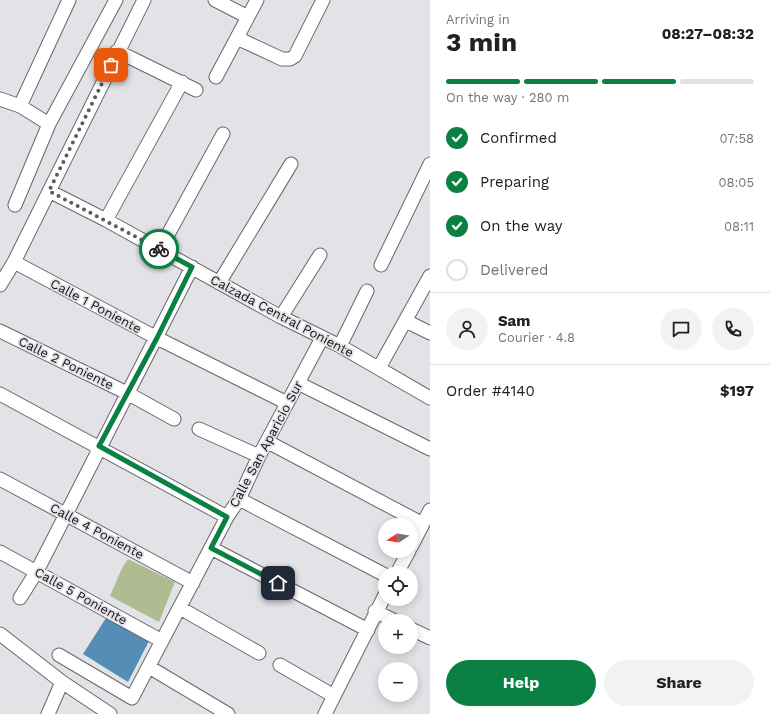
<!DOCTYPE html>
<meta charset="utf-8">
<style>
body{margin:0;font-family:"Work Sans",sans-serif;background:#f2f2f2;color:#202124;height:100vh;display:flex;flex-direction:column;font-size:15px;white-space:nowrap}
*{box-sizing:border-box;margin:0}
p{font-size:13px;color:#757577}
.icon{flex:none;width:22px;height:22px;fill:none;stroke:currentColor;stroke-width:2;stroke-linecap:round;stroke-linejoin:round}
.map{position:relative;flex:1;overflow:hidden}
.sheet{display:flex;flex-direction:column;background:#fff;width:340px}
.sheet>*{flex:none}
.needle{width:26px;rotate:258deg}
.buttons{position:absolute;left:378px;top:518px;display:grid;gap:8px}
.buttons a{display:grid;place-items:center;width:40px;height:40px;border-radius:50%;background:#fff;box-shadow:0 2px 10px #0003;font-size:20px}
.pin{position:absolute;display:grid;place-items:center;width:34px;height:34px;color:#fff;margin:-17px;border-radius:8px;box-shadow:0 2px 6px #0006}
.courier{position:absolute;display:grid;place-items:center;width:40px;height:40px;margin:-20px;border:3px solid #0b8043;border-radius:50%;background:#fff;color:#222;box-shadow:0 1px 5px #0007}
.summary em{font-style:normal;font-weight:700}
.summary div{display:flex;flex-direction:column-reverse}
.summary{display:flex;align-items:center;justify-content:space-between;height:68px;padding:0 16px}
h1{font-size:26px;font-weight:700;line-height:30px}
.bar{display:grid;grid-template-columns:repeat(4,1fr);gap:6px 4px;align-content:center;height:48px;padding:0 16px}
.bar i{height:5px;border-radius:3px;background:#e0e0e0}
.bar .on{background:#0b8043}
.bar p{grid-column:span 4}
.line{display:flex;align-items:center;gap:10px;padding:0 16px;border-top:1px solid #e0e0e0}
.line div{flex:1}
.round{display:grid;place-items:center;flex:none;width:42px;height:42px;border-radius:21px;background:#f2f2f2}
ol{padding:0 16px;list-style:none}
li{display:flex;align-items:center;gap:12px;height:44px}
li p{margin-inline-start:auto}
li .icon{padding:4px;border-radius:50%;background:#0b8043;color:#fff;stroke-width:4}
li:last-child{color:#757577}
li i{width:22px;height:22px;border:2px solid #e0e0e0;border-radius:50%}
.button{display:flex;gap:8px;margin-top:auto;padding:8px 16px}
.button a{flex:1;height:46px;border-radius:24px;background:#0b8043;color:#fff;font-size:16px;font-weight:700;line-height:46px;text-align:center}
.button a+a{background:#f2f2f2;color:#202124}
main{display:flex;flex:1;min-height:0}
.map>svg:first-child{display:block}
</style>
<main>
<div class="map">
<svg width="430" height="714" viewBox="0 0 430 714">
<rect width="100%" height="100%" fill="#e2e2e7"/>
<path fill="#afbc91" d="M128,559L175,582L159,622L110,596L122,568Z"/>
<path fill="#548eb7" d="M106,618L150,639L128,682L83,654Z"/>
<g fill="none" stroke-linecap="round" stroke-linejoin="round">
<defs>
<path id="minor" d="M215,0L248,17
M237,38L282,59H290L295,56L323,0
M117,51L196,90
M216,77L257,0
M0,99L20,106L49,124
M20,106L69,0
M49,191L106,220L281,317L340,346L430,398
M15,205L49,124L116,0
M106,220L182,82
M160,249L223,134
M14,262L157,338L287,403
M381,265L430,164
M219,283L291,164
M0,285L14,262L144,0
M281,317L320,255
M406,321L430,333
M0,331L127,393L174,419
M340,346L367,291
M379,368L430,276
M298,383L430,449
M0,394L227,517
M199,429L259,456
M268,442L423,524
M0,479L193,583
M239,499L385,575
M411,547L430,510
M211,548L368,630
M0,552L162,641
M397,573L409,551
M20,598L37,571L192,267
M180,608L259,653
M375,611L395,621
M411,629L430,638
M0,634L62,682L110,714
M59,655L132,698L227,517L239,499L259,456L322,338
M280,665L334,696
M149,667L228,714
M48,714L62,682
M325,714L385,595"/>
</defs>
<use href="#minor" stroke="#67676b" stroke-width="15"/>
<use href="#minor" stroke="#fff" stroke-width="13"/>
</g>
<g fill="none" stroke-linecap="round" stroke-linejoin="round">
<path stroke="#5b5b5d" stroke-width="4" stroke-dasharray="0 7.2" d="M111,65L49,191L159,249"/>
<path stroke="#0b8043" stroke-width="5" d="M159,249L192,267L157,338L99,446L227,517L211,548L278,583"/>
</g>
<g text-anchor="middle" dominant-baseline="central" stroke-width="3.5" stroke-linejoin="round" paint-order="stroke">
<g font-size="13" fill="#121213" stroke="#e2e2e7">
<text transform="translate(96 306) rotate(28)">Calle 1 Poniente</text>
<text transform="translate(282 316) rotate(28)">Calzada Central Poniente</text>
<text transform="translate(66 363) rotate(26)">Calle 2 Poniente</text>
<text transform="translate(266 444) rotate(-62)">Calle San Aparicio Sur</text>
<text transform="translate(97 531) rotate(28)">Calle 4 Poniente</text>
<text transform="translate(81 596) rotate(29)">Calle 5 Poniente</text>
</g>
</g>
</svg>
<div class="buttons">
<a><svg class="needle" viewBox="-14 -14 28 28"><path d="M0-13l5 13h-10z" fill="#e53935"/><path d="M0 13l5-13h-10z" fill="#757577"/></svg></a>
<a><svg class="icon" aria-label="locate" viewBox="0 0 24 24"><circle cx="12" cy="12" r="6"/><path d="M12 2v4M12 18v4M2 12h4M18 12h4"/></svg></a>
<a>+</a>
<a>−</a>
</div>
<div class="pin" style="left:111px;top:65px;background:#ea580c"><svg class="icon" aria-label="bag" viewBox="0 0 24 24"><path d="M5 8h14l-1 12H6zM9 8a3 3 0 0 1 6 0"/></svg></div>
<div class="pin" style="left:278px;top:583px;background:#1f2937"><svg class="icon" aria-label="home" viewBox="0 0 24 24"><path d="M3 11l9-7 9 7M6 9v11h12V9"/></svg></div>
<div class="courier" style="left:159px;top:249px"><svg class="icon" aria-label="bike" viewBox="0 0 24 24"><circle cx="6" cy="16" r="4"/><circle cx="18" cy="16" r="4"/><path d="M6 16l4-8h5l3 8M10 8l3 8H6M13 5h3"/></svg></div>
</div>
<section class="sheet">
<div class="summary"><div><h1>3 min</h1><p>Arriving in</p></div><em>08:27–08:32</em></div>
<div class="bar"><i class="on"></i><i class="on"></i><i class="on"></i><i></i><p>On the way · 280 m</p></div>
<ol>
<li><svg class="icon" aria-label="check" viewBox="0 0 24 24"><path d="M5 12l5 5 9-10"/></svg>Confirmed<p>07:58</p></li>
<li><svg class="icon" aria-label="check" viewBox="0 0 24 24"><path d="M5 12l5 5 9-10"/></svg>Preparing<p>08:05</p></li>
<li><svg class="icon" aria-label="check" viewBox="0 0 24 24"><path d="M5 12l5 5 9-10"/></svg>On the way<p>08:11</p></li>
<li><i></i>Delivered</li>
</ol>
<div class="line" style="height:72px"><a class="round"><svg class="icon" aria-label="person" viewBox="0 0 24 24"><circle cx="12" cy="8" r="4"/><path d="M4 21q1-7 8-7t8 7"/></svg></a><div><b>Sam</b><p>Courier · 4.8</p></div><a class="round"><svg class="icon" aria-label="chat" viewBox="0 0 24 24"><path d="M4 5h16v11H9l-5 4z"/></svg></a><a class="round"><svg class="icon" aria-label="phone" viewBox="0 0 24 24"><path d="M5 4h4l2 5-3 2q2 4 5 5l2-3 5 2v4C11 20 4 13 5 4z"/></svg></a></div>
<div class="line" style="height:52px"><div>Order #4140</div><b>$197</b></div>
<div class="button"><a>Help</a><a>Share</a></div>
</section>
</main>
